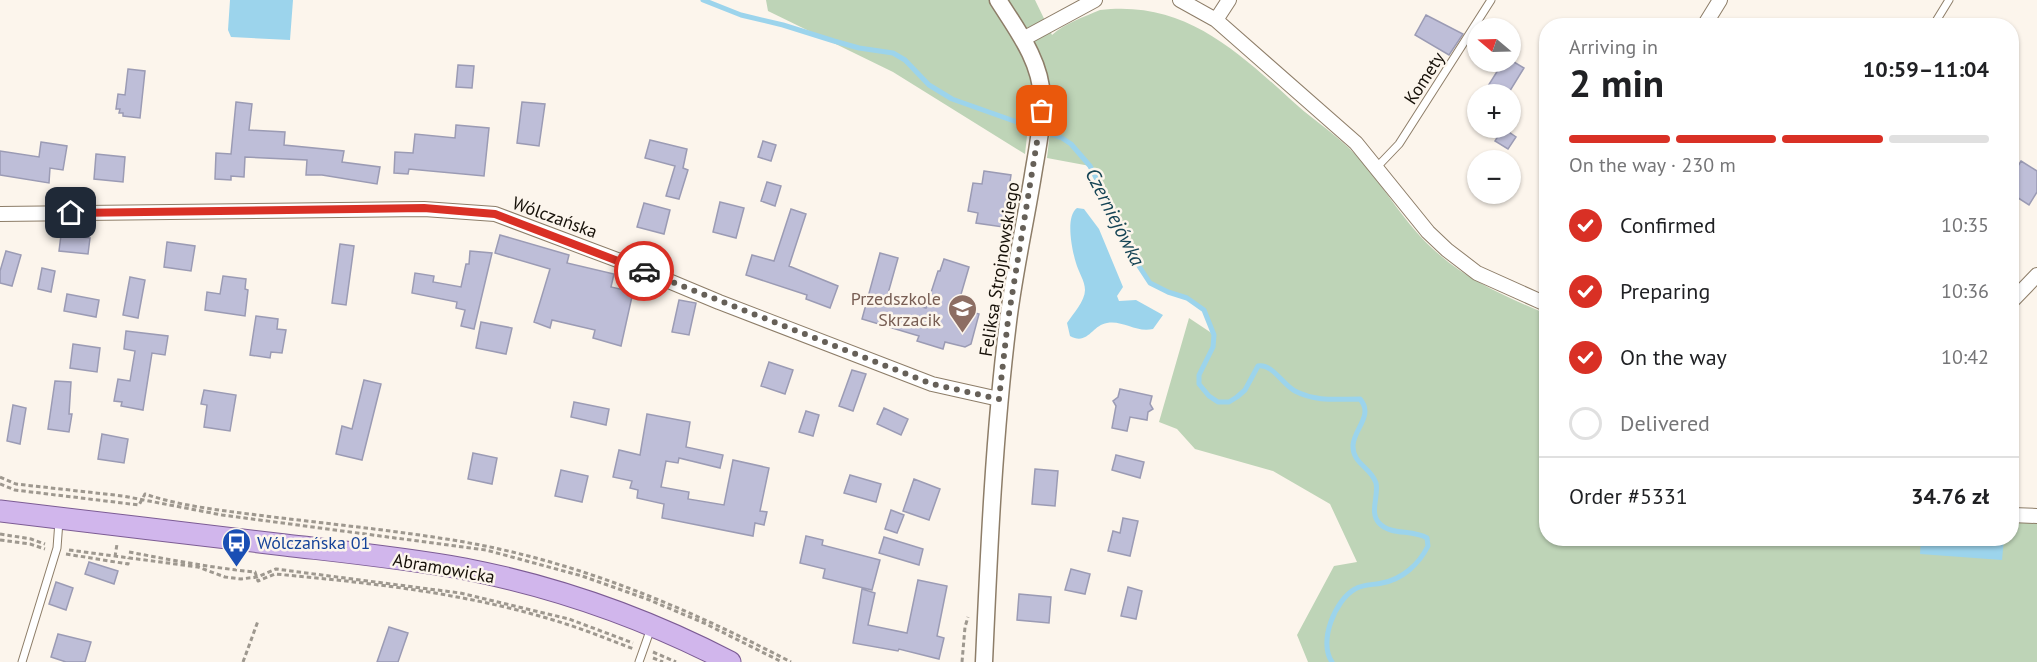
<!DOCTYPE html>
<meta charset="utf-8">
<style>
body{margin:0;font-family:"PT Sans",sans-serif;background:#f2f2f2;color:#202124;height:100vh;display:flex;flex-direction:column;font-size:22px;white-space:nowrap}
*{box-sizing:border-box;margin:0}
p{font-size:20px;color:#757577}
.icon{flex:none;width:33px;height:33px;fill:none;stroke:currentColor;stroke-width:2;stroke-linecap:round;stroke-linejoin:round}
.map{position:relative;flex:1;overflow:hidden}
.drawer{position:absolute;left:1539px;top:18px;width:480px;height:528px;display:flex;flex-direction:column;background:#fff;border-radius:24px;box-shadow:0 2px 4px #0004}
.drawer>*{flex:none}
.needle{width:39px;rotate:289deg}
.controls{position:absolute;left:1467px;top:18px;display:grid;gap:12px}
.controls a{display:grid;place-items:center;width:54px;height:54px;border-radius:50%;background:#fff;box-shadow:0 2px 4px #0004;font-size:30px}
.pin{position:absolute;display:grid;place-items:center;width:51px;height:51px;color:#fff;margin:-26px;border-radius:12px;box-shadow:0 3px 9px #0006}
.courier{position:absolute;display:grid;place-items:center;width:60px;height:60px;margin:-30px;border:4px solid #d93025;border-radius:50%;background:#fff;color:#222;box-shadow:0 2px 8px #0007}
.headline em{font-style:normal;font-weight:700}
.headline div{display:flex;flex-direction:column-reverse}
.headline{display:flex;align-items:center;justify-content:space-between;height:102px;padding:0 30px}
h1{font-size:39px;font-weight:700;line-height:45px}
.bar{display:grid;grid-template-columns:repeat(4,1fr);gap:9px 6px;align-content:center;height:72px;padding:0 30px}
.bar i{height:8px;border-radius:4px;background:#e0e0e0}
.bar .active{background:#d93025}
.bar p{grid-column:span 4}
.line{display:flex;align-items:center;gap:15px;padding:0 30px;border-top:2px solid #e0e0e0}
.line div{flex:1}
ol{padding:0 30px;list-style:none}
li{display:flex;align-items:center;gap:18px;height:66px}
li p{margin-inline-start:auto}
li .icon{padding:6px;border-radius:50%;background:#d93025;color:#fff;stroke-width:4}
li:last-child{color:#757577}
li i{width:33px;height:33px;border:3px solid #e0e0e0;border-radius:50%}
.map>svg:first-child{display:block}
</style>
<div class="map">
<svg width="2037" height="662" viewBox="0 0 2037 662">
<rect width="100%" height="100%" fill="#fcf5ec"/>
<path fill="#bed4b7" d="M766,0H1035L1052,35C1065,23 1084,17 1100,10C1182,0 1235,49 1289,98C1308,116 1330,130 1349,148C1380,178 1400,219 1433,249C1466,280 1505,296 1546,314V538H2012V522L2037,523V662H1308L1297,635L1334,566L1357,562L1330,504L1273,471L1195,449L1177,429L1159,422L1189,318L1213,334C1206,291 1174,304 1149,282C1146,279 1143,274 1140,270L1090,166L1047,158L1053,104L1030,109L1025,154L893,72L768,11Z"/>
<path fill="#9cd4ec" d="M230,0H293L290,40L231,37L228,30Z
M1077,208L1084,209L1099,229L1123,287L1117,296L1119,301L1136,300L1163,315L1153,329C1136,333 1123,320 1107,323C1092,325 1088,346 1070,336L1067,323C1073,314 1085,301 1085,290C1085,281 1078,271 1076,263C1072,250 1065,217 1077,208Z
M1921,539H2004L2002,560L1920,554Z"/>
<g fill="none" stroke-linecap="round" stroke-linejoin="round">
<path stroke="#9cd4ec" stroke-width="5" d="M703,0L741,15L783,25L834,41L859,48L893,53L905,60L929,85L952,99L1062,138L1071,144L1090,166L1124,233L1131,254L1150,283L1168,292L1187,298L1204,310L1214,335L1213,347L1199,375V384L1209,396L1218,402H1229L1237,397L1245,390L1258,366C1272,363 1283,385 1295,391C1316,402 1337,399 1360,399C1374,415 1354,429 1353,445C1352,464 1371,467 1376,483C1379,496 1369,512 1379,523C1391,536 1412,529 1427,538L1428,546C1419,564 1403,579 1382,583C1374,585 1363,584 1355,589C1335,600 1318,642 1332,662"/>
</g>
<path fill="#bebed8" stroke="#9b9bb4" stroke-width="1.5" d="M1426,15L1463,34L1449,55L1415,35Z
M1503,62H1514L1524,68L1508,94H1483Z
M458,65L474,66L472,88L456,87Z
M128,69L145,71L140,118L123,116V113H119L120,109H116L118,94L125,95Z
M236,102L252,104L249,130L285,132L284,145L344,151L342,162L380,167L377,184L322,175H306L307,160L245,157L244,177L231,176V180L215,179L216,153L231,154Z
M522,102L545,104L539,146L517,143Z
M456,125L489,128L484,176L409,169L408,174L394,173L395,152L413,153L415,134L455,138Z
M1503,128L1516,137L1508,149L1495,141Z
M650,140L687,149L683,168L688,170L679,199L666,196L675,166L645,158Z
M763,141L776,145L771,161L758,157Z
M41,142L67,146L63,170L50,168L49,183L0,175V151L39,157Z
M96,154L125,157L123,182L94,179Z
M2021,161L2037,171V192L2029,205L2012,194V176Z
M984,171L1011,175L1003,227L976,223L978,213L968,211L973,183L982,184Z
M767,182L781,186L775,206L761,201Z
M720,202L744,208L736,238L713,232Z
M644,203L670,210L664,234L637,227Z
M791,209L806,214L789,266L838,286L830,308L806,299L807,295L746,275L752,255L774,261Z
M61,235L90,238L88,254L59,251Z
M500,235L569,255L567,263L614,274L611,287L633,292L621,346L593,338L595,330L552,320L550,328L534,322L550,269L495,253Z
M167,242L195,246L191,271L164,267Z
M340,244L354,246L346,305L332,303Z
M6,251L21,255L12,286L0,283V271Z
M470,251L492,253L474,329L461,326L465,310L456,308L457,302L412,293L415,273L434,276L433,282L461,287L466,264H469Z
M880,253L898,258L887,297L926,308L938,271H940L944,259L969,267L957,308L979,314L971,344L965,347L945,342L943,349L917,341L919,336L862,319Z
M42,268L55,271L51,292L38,289Z
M223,276L246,279L245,289L248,290L245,316L205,310L207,292L220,294Z
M130,277L145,280L138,318L123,315Z
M67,294L99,300L96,317L64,311Z
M679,300L696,303L689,335L672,332Z
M256,316L278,319L277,329L286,330L282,353L271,352L270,358L250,355Z
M481,322L512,328L506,354L476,348Z
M126,331L168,336L165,355L152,353L143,410L121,406L122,402L114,401L118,379L130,381L135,351L124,349Z
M73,344L100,348L97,372L70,368Z
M769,362L793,370L785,394L761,386Z
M852,370L866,374L853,411L839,406Z
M364,380L381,384L362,460L336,454L342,426L352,429Z
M55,381L71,382L69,414H72L69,432L48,429Z
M1120,389L1152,396L1150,404L1153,409L1148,412L1147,420L1130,417L1127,431L1112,428L1116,406L1113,401L1118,397Z
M204,390L236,395L230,431L204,427L207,405L201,404Z
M574,402L609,409L606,425L571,417Z
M13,405L26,408L20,444L7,441Z
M884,408L908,419L901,435L877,424Z
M806,411L819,415L813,436L799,432Z
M647,414L690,422L686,447L723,455L720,468L679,458L678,463L666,461L661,487L689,492L688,499L724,505L733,460L769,468L760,511L767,512L764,525L755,523L753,536L662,518L664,504L637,498L638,490L630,488L632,481L613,477L619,450L640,455Z
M102,434L128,439L124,463L98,459Z
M473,453L497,458L492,484L468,479Z
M1116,455L1144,462L1140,478L1112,470Z
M1035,469L1058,471L1055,506L1032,504Z
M561,470L588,476L582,502L555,496Z
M850,475L881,484L876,502L844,493Z
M914,479L940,489L929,520L903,511Z
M891,510L904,515L897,533L885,529Z
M1123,518L1138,521L1130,556L1108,551L1113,531L1120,533Z
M806,536L823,540L822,545L880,560L872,590L823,578L825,569L800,563Z
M884,537L923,549L919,565L879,553Z
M89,562L118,571L114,584L85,574Z
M1071,569L1090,574L1085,594L1065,590Z
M918,580L947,586L937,636L944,638L939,659L899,649L898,651L853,643L862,589L875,593L868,625L907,633Z
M56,582L73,588L66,610L49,604Z
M1128,587L1142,591L1136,619L1121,616Z
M1019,594L1051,597L1049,623L1017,620Z
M389,627L408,633L398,662H377Z
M58,634L91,642L85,662H66L51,657Z"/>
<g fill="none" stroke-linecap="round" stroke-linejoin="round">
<defs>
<path id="service" d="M1933,26L1949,0
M1377,167L1399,144L1491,0
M22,662L57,548L59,521
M639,662L651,628"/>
<path id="minor" d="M1180,0L1216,20L1356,143L1428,232L1447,250L1477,273L1546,304
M1216,20L1229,0
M1704,26L1720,0
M1023,39L1095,0
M0,214L424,209L495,214L628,264L719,302L932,384L999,399
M2012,301L2037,275
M2012,515L2037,516"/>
<path id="tertiary" d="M984,662C989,549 994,435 1008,322C1014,273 1025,224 1033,175C1037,150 1043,123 1042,98C1041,61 1017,30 998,0"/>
<path id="primary" d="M0,511C95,523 190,533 285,545C345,552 405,558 465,569C557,587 647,619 730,662"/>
</defs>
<use href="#service" stroke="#8d7d68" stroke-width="9"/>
<use href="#minor" stroke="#8d7d68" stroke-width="16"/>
<use href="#tertiary" stroke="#8d7d68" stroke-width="19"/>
<use href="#primary" stroke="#7c5c94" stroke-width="23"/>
<path stroke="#9e988f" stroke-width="3" stroke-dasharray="4.5 3" stroke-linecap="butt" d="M0,477L16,484L123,496L222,515L486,550L582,576L647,599L704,623L782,662
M0,484L15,490L139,505L145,494C180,506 219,510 257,515C320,523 383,529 446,539C570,558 681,605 791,662
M0,534L31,539L45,544
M0,540L30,544L45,549
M69,550L198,567L225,577L241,579L257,577L276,569L460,593L569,619L633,643
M129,552C171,560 213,568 255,572L258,581L275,574C373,583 475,594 569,625C591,632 612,641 634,649
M66,554L128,564L129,558
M115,557L117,544
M653,652L676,662
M653,658L663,662
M243,662L258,621
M962,662L965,627L968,617"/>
<use href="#service" stroke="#fff" stroke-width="7"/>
<use href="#minor" stroke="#fff" stroke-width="14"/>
<use href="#tertiary" stroke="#fff" stroke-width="16"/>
<use href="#primary" stroke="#d1b6ec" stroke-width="21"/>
</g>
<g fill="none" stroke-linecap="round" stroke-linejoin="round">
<path stroke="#666058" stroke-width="6" stroke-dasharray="0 10.8" d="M644,271L932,384L999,399L1008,320L1042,111"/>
<path stroke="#d93025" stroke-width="8" d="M71,213L424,208L495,214L644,271"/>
</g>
<defs>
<symbol id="school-pin" viewBox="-11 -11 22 30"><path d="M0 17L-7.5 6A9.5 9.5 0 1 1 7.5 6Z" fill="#8d6e63" stroke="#fcf5ec"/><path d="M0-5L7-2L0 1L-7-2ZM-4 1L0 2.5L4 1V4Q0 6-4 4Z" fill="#fff"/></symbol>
<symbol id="bus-pin" viewBox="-11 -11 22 30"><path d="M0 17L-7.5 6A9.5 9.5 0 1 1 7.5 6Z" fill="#1a4fb4" stroke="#fcf5ec"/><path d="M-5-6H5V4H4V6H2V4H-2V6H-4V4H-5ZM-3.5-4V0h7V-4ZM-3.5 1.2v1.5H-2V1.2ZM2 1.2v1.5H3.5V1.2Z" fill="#fff"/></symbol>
</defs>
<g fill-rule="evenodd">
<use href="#school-pin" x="946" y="292" width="33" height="45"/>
<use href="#bus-pin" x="220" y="526" width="33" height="45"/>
</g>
<g text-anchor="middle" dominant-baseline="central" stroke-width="5" stroke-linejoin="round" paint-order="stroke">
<g font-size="18" fill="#161008" stroke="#fcf5ec">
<text transform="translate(1424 78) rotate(-57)">Komety</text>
<text transform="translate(555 217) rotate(20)">Wólczańska</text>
<text transform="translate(999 269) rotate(-81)">Feliksa Strojnowskiego</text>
<text transform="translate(444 568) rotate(10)">Abramowicka</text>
</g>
<g font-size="18" fill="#785e54" stroke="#fcf5ec" text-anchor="end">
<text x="941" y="298">Przedszkole<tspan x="941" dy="21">Skrzacik</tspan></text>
</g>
<g font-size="18" fill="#164399" stroke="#fcf5ec" text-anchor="start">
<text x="257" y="542">Wólczańska 01</text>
</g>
<g font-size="20" font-style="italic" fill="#154455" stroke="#fcf5ec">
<text transform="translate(1115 217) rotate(63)">Czerniejówka</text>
</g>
</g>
</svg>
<div class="controls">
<a><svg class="needle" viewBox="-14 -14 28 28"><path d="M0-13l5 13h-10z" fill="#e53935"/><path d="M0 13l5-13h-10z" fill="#757577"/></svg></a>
<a>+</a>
<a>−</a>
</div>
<div class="pin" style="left:1042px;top:111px;background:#ea580c"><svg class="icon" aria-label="bag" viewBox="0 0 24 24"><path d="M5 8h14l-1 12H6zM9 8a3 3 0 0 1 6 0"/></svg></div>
<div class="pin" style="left:71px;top:213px;background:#1f2937"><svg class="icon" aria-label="home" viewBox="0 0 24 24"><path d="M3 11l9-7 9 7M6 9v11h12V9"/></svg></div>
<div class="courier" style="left:644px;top:271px"><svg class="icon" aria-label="car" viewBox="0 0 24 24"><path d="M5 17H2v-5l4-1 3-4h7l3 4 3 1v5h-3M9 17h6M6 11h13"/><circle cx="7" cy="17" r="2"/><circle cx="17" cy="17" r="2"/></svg></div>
<section class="drawer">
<div class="headline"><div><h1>2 min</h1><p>Arriving in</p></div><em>10:59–11:04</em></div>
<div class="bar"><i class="active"></i><i class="active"></i><i class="active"></i><i></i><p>On the way · 230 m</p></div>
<ol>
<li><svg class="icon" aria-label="check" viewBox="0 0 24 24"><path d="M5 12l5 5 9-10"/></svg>Confirmed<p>10:35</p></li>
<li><svg class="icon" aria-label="check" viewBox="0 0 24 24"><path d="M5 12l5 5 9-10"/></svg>Preparing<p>10:36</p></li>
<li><svg class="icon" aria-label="check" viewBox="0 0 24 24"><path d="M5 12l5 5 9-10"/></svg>On the way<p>10:42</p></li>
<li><i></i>Delivered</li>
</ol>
<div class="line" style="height:78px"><div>Order #5331</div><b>34.76 zł</b></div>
</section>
</div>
